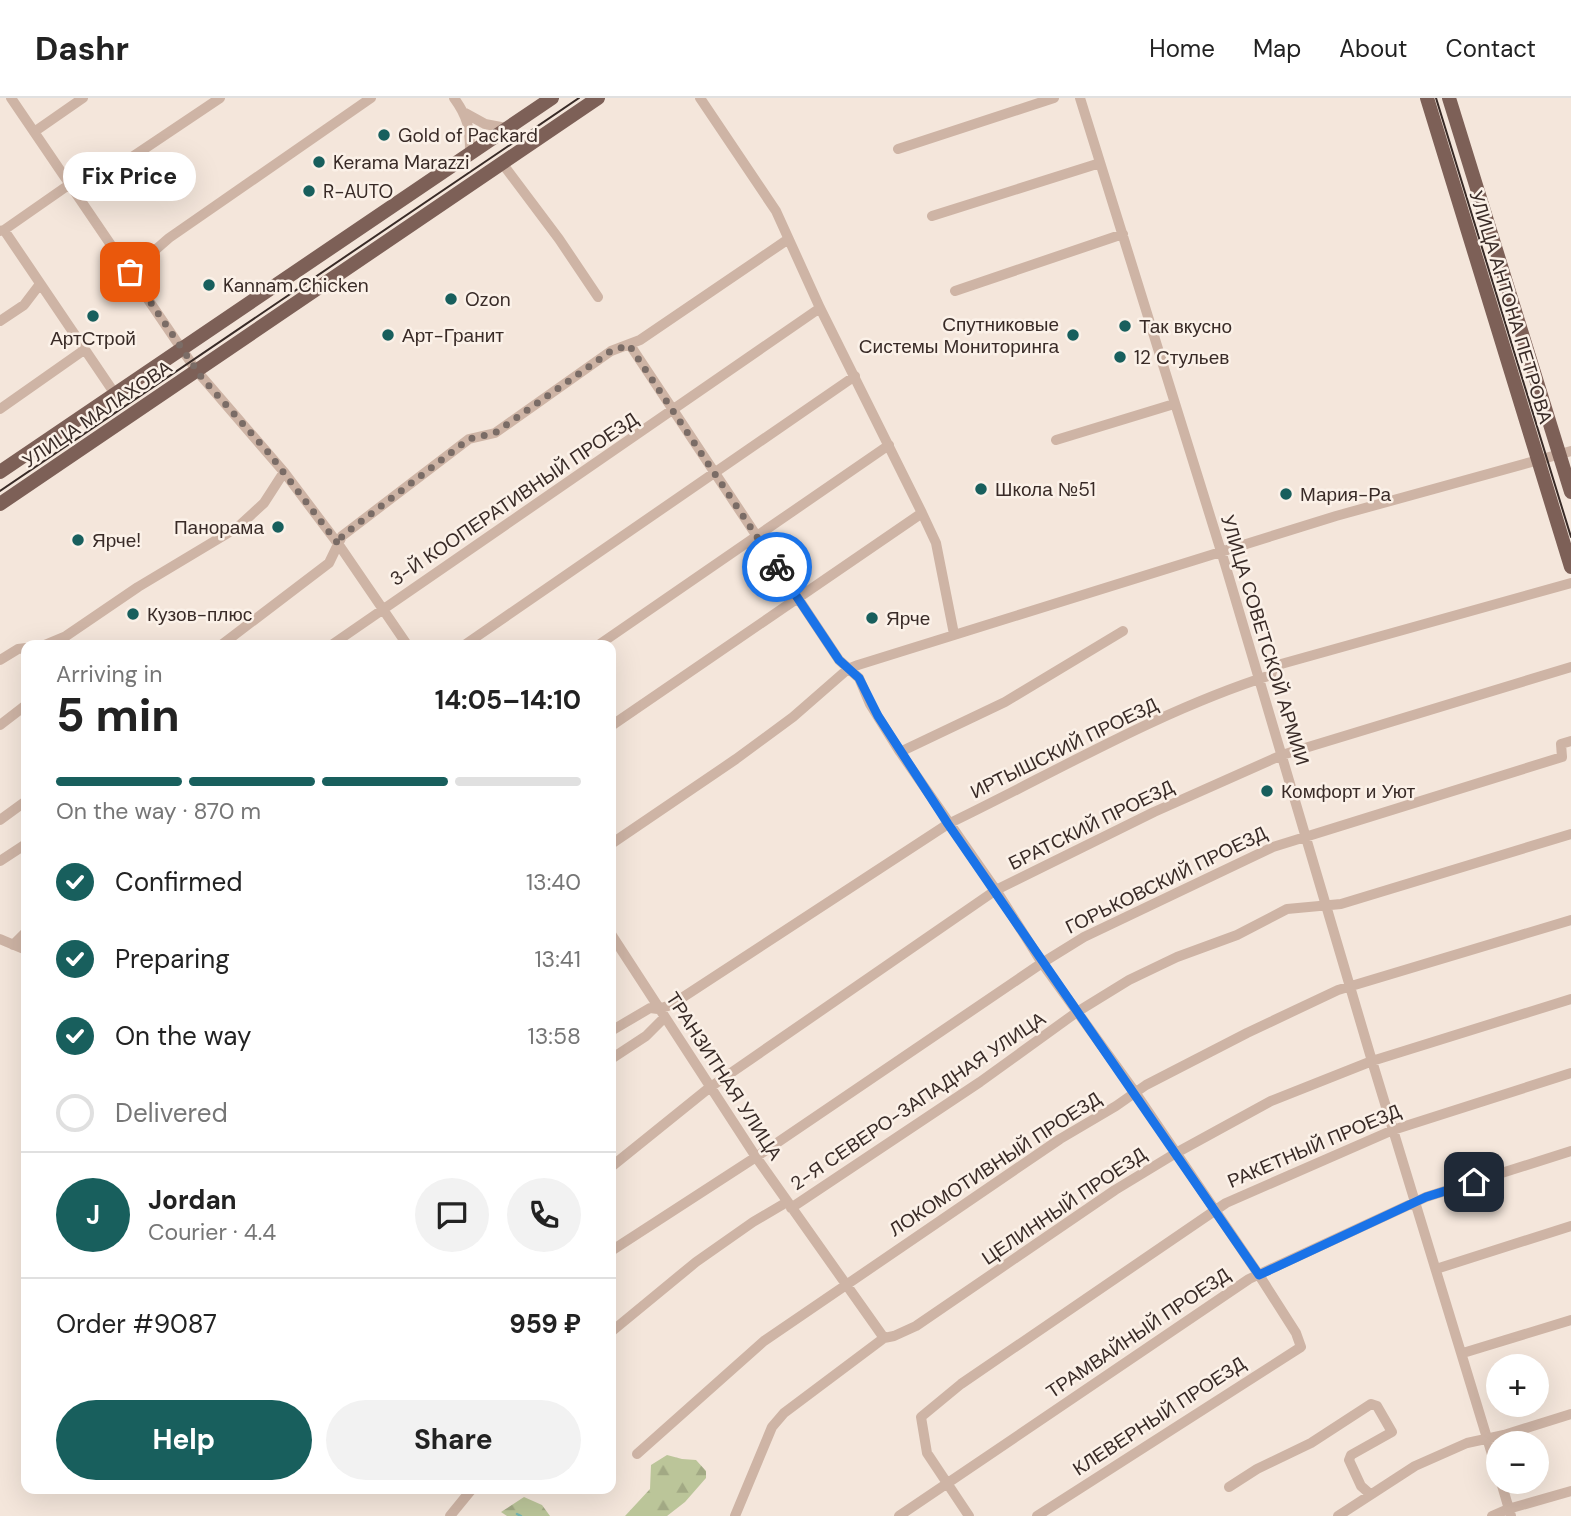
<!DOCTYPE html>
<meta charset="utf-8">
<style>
body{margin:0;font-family:"DM Sans",sans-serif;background:#f2f2f2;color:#222;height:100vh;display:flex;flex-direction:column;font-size:26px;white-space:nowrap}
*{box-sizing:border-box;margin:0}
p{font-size:23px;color:#767676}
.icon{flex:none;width:38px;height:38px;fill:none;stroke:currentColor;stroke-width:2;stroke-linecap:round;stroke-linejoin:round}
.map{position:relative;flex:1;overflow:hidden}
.sheet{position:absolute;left:21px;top:542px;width:595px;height:854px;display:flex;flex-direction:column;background:#fff;border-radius:14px;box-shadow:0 7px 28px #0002}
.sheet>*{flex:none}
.fabs{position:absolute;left:1486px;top:1256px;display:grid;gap:14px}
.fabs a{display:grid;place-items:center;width:63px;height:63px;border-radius:50%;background:#fff;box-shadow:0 7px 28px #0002;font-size:35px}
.pin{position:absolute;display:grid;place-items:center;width:60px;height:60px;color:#fff;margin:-30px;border-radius:14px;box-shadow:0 4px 10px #0006}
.courier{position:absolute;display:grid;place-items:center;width:70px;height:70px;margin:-35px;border:5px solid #1a73e8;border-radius:50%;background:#fff;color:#222;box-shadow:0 2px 9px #0007}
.bubble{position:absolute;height:49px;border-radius:24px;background:#fff;box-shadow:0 7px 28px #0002;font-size:23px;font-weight:700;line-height:49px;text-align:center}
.headline em{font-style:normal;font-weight:700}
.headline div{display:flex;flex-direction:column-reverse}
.headline{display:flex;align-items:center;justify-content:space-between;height:119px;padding:0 35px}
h1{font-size:46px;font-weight:700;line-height:52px}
.bar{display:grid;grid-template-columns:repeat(4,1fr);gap:10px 7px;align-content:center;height:84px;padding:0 35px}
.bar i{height:9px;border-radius:5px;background:#e0e0e0}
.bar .active{background:#185f5d}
.bar p{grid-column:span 4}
.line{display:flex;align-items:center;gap:18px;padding:0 35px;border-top:2px solid #e0e0e0}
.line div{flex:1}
.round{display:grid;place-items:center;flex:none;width:74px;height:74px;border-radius:37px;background:#f2f2f2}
ol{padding:0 35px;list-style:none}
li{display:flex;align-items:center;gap:21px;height:77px}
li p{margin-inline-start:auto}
li .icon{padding:7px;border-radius:50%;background:#185f5d;color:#fff;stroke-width:4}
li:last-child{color:#767676}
li i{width:38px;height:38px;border:4px solid #e0e0e0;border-radius:50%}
.action{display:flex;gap:14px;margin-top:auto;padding:14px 35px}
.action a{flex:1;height:80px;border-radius:42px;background:#185f5d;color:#fff;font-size:28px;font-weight:700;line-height:80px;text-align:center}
.action a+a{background:#f2f2f2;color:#222}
header{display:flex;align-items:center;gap:42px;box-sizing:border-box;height:98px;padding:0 35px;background:#fff;border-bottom:2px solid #e0e0e0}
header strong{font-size:33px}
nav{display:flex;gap:38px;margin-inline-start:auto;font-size:24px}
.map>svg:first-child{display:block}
</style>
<header>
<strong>Dashr</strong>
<nav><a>Home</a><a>Map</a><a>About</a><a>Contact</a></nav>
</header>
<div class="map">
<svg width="1571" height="1418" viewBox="0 0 1571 1418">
<defs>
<pattern id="forest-firs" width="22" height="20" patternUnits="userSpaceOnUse" patternTransform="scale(1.75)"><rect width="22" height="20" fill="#bbc599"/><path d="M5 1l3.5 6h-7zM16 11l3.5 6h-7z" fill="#a2a984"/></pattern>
</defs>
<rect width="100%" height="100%" fill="#f4e6db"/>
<path fill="url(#forest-firs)" d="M667,1357L682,1361L696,1362L706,1373V1380L685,1404L667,1418H625L650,1391L651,1367Z
M524,1399L542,1407L550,1418H507L501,1414Z"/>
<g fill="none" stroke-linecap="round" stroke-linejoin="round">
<path stroke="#76b5b1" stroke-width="2.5" d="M517,1416L521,1418"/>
<path stroke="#ceb4a5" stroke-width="10" d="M11,0L196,272L284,374L339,447L408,548
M454,0C468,19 470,31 470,54
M700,0L776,113L820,210L922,415L936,445L954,536
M1080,0L1225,466L1372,963L1498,1376
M465,15L485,26L506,30
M34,34L83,0
M898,51L1054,0
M502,65L559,141L598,199
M77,96L220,0
M932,118L1100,65
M4,132L115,296
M0,133L4,132L70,86
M130,174L169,140L371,0
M955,193L1123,136
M0,223L24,207L40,186
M630,247L839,562L859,580L870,606L900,654L996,792L1042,865L1135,994L1259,1177L1296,1235L1301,1249L1037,1418
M0,311L84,252
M1056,342L1174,306
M42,548L66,538L138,489L238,429L264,405L284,374
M220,548L329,465L342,438L469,341L495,335L611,253L640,242L787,142
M330,548L820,210
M463,548L855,278
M597,548L889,347
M0,562L18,551L26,550
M0,627L26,607
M611,628L922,415
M900,654L1005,604L1123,533
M0,722L26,703
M611,746L736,661L793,619L848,571L858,567L1336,418L1571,353
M0,763L26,746
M611,836L756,1059L884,1240
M0,841L26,852
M13,847L26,834
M611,933L650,910L658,911L671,907L948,726C1054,675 1158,613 1271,577L1274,568L1571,485
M611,961L646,938L664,920
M611,1069L709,990L996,792L1154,714L1282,657L1571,569
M791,1110L980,984L1077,914L1129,882L1177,859L1237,837L1287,811L1341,806L1571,736
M611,1153L756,1059L1042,865L1084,839L1273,749L1562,659L1561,646L1571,643
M1436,1171L1571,1128
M611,1234L696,1164L753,1124L787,1104
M1463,1255L1571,1222
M637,1356L764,1243L1060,1041L1116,1008L1146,987L1247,935L1338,892L1571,822
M1501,1384L1511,1418
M1229,1389L1257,1371L1311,1345L1371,1306L1377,1308L1392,1334L1351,1357L1349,1362L1361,1388L1370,1396
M450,1418L472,1391
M735,1418L772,1329L784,1315L884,1240L894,1238L916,1228L1115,1092L1176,1055L1271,1003L1372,963L1571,901
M899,1418L1249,1181L1426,1099L1571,1053
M969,1418L927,1355L921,1319L961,1286L1226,1105L1393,1032L1571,975
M1338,1418L1415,1368L1467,1345L1504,1337L1571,1316
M1492,1418L1508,1411L1571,1393"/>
<path stroke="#7d6057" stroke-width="14" d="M1427,0L1571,469
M1449,0L1571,394
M0,374L552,0
M0,406L598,0"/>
<path stroke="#392b27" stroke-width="2" d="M1436,0L1571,439
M0,393L579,0"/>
</g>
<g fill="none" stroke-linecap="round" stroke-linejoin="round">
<path stroke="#7a6c66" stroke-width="7" stroke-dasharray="0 12.6" d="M130,174L202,280L268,354L339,447L342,438L469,341L495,335L611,253L629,247L777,469"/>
<path stroke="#1a73e8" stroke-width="9" d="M777,469L839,562L859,580L878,618L948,726L1259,1177L1426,1099L1474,1084"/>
</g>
<g fill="#185f5d" stroke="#fbf1e8" stroke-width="2.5">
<circle cx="384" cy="37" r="7"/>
<circle cx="319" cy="64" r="7"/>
<circle cx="309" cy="93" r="7"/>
<circle cx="209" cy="187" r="7"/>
<circle cx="451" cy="201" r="7"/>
<circle cx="93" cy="218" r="7"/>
<circle cx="1125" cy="228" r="7"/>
<circle cx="388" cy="237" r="7"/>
<circle cx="1073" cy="237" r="7"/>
<circle cx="1120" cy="259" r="7"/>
<circle cx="981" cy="391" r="7"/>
<circle cx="1286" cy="396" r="7"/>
<circle cx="278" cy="429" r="7"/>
<circle cx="78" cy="442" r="7"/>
<circle cx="133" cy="516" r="7"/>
<circle cx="872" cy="520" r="7"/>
<circle cx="1267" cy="693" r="7"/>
</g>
<g text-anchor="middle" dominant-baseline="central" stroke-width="5" stroke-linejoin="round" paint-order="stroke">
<g font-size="19" fill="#392b27" stroke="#fbf1e8" text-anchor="start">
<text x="398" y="37">Gold of Packard</text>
<text x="333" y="64">Kerama Marazzi</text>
<text x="323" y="93">R-AUTO</text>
<text x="223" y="187">Kannam Chicken</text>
<text x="465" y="201">Ozon</text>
<text x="1059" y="226" text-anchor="end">Спутниковые<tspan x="1059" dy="22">Системы Мониторинга</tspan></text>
<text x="1139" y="228">Так вкусно</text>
<text x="402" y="237">Арт-Гранит</text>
<text x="93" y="240" text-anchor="middle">АртСтрой</text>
<text x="1134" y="259">12 Стульев</text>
<text x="995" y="391">Школа №51</text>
<text x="1300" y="396">Мария-Ра</text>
<text x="264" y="429" text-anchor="end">Панорама</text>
<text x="92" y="442">Ярче!</text>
<text x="147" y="516">Кузов-плюс</text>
<text x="886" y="520">Ярче</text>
<text x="1281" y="693">Комфорт и Уют</text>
</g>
<g font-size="19" fill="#392b27" stroke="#fbf1e8">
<text transform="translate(1511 209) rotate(73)">УЛИЦА АНТОНА ПЕТРОВА</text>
<text transform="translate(97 316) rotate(-34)">УЛИЦА МАЛАХОВА</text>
<text transform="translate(514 401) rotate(-34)">3-Й КООПЕРАТИВНЫЙ ПРОЕЗД</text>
<text transform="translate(1265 542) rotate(73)">УЛИЦА СОВЕТСКОЙ АРМИИ</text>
<text transform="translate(1064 650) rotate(-26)">ИРТЫШСКИЙ ПРОЕЗД</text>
<text transform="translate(1091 727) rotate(-26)">БРАТСКИЙ ПРОЕЗД</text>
<text transform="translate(1166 782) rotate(-26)">ГОРЬКОВСКИЙ ПРОЕЗД</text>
<text transform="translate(724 978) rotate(57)">ТРАНЗИТНАЯ УЛИЦА</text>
<text transform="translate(918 1003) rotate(-34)">2-Я СЕВЕРО-ЗАПАДНАЯ УЛИЦА</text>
<text transform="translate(1314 1048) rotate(-23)">РАКЕТНЫЙ ПРОЕЗД</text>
<text transform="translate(995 1066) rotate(-33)">ЛОКОМОТИВНЫЙ ПРОЕЗД</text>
<text transform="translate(1064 1108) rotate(-34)">ЦЕЛИННЫЙ ПРОЕЗД</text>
<text transform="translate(1138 1235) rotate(-34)">ТРАМВАЙНЫЙ ПРОЕЗД</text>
<text transform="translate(1159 1318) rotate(-33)">КЛЕВЕРНЫЙ ПРОЕЗД</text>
</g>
</g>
</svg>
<div class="fabs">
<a>+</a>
<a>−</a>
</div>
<div class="pin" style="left:130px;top:174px;background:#ea580c"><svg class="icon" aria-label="bag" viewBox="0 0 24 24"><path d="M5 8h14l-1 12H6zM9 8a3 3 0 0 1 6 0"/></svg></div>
<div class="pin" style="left:1474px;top:1084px;background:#1f2937"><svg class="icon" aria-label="home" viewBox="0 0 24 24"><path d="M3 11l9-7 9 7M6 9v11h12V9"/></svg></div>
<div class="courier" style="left:777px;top:469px"><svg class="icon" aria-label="bike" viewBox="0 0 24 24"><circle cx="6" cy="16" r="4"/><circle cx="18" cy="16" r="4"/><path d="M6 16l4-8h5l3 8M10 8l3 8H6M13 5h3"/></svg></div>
<div class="bubble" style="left:63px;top:54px;width:133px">Fix Price</div>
<section class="sheet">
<div class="headline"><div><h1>5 min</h1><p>Arriving in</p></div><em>14:05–14:10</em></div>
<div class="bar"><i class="active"></i><i class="active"></i><i class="active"></i><i></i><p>On the way · 870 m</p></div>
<ol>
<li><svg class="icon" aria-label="check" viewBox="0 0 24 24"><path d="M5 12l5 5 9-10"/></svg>Confirmed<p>13:40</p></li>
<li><svg class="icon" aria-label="check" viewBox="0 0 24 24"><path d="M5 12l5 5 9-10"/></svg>Preparing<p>13:41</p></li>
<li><svg class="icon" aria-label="check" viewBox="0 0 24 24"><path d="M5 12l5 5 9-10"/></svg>On the way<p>13:58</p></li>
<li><i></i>Delivered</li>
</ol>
<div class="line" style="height:126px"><b class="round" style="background:#185f5d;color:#fff">J</b><div><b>Jordan</b><p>Courier · 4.4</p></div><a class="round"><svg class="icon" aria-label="chat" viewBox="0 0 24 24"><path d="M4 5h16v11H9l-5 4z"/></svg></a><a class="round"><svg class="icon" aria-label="phone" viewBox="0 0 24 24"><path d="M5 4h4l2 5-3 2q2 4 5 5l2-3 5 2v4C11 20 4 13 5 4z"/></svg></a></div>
<div class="line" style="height:91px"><div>Order #9087</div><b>959 ₽</b></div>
<div class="action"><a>Help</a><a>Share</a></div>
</section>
</div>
